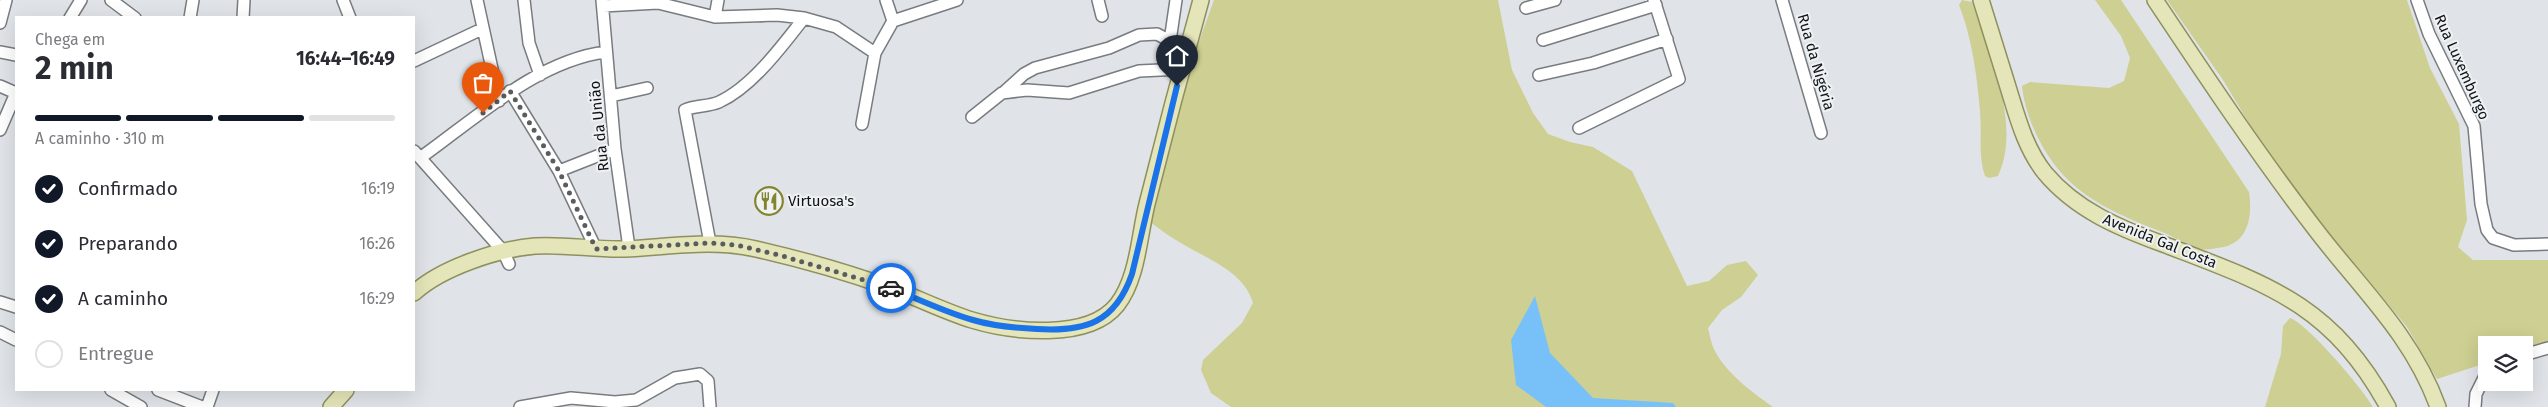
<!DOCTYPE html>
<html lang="pt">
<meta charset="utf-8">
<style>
body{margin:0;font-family:"Fira Sans",sans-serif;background:#f7f7f7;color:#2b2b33;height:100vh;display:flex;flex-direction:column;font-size:19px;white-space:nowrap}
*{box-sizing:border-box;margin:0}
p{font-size:16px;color:#7c7c81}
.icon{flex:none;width:28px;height:28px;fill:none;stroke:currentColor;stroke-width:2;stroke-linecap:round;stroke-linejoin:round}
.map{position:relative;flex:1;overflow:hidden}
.panel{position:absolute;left:15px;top:16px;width:400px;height:375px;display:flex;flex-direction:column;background:#fff;border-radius:0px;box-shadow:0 5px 20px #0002}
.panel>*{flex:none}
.buttons{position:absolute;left:2478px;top:336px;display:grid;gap:10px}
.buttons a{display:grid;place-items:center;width:55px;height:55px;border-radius:0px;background:#fff;box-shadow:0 5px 20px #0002;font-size:25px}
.pin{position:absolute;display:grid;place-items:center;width:42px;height:42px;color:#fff;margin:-51px -21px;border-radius:50% 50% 50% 0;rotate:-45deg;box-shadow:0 0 5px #0007}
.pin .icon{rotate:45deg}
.courier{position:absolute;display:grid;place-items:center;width:50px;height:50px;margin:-25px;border:4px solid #1a73e8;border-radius:50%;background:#fff;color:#222;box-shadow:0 1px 6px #0007}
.headline em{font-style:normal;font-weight:700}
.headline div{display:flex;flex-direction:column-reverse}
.headline{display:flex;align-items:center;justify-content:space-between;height:85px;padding:0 20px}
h1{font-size:32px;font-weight:700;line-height:38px}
.bar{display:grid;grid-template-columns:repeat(4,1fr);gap:8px 5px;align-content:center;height:60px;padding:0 20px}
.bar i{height:6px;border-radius:4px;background:#e1e1e2}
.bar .current{background:#111827}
.bar p{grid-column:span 4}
ol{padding:0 20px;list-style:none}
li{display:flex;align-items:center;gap:15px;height:55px}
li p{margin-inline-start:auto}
li .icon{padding:5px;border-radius:50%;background:#111827;color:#fff;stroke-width:4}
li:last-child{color:#7c7c81}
li i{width:28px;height:28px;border:2px solid #e1e1e2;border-radius:50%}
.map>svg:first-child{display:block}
</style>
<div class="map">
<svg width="2548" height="407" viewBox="0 0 2548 407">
<rect width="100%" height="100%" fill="#e0e4e8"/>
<path fill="#cecf92" d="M1214,0H1498L1512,70L1533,113L1548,134L1570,142L1593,147L1632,171L1687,286L1709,281L1727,265L1746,261L1758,275L1741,297L1722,310L1708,328C1710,335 1711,344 1715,351C1727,374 1752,392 1773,407H1231L1211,393L1201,370L1203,360L1242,323L1253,303C1244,270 1202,257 1176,240C1167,235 1159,228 1150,222L1191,64Z
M1962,0L1972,2C1989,51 2022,125 1998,176L1989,178L1985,176C1978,155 1982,133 1980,111C1977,76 1972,38 1959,5Z
M2095,0H2121L2249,192C2253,217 2248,246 2217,248C2212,249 2206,250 2202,249C2190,247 2178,239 2167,234C2127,218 2086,203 2058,169C2040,147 2025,115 2022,86L2030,82L2109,88L2124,81L2130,58L2121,36Z
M2167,0H2407L2430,68L2459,124L2467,220L2458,247L2473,260H2548V344L2524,351V345H2486V363L2437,379L2407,327L2290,186L2256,135L2223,80Z
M2290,318C2308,324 2363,389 2373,407H2265L2281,354L2283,326Z"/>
<path fill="#78c1f8" d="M1535,296L1550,353L1593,398L1673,403L1676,407H1546L1516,385L1511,340Z"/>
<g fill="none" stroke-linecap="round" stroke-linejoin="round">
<defs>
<path id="minor" d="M111,0L135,18
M343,0L350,18
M477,0L499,101
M524,0L529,43L540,75
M602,0L615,149L629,248
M1098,0L1102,16
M1782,0L1821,133
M2417,0L2429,34L2474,126L2481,204L2487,230L2493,238L2514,245L2548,244
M603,6L658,3L715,17L777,15L804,18L836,27L875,53
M1526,8L1555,0
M715,17L718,0
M70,18L81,0
M190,18L193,0
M243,18L244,0
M893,21L957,0
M0,23L6,0
M1543,40L1656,5
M1170,41L1176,0
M0,52L16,55
M414,61L482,29
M1539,75L1593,63L1667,39
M0,86L16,93
M510,91L559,171L596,249
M1003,93L1024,74L1035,68L1109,48L1139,35L1157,34L1170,41L1186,54
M611,96L647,88
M972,117L1002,93L1027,90L1069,93L1139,71L1182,69
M862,124L875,53L893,21L886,0
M1579,128L1679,79L1654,0
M0,130L16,93
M414,151L503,251L509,264
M420,158C475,119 538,60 606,52
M559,171L615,149
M710,243L685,110C695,105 708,107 719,102C752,87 782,46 804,18
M0,302L16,307
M0,332L16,340
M2524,355L2548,348
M111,390L141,407
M158,390L202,407
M207,407L213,390
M520,407L571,398L615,402L636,400L675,378L700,374L708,381L710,407
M2475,407L2476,394L2486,374"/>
<path id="major" d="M1981,0C1990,29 1999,58 2008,87C2017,116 2025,148 2045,173C2076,210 2119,228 2163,244C2267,284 2331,303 2388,407
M2155,0C2207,78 2259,156 2316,230C2361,289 2412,335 2438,407
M414,293C441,268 498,249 535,246C565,244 595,250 625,249C669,247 712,239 756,249C800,259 846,272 888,287C916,297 943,311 972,320C1012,332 1088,341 1117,305C1138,278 1139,236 1147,204C1164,136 1182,68 1201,0
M331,407L346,390"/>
</defs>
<use href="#minor" stroke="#787c7f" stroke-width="14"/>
<use href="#major" stroke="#8f905f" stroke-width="18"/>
<use href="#minor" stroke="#fff" stroke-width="11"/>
<use href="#major" stroke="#e4e5b8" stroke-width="15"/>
</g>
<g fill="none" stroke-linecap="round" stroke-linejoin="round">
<path stroke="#5a5c5e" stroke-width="5" stroke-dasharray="0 9" d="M483,113L510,91L559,171L596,249L710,243L736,245L779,255L891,288"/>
<path stroke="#1a73e8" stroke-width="6" d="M891,288C918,299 945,312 973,320C993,326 1016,328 1037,329C1085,332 1115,323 1132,274L1177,86"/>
</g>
<defs>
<symbol id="restaurant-ring" viewBox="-11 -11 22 22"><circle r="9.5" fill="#eef2f5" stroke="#84842d" stroke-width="1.5"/><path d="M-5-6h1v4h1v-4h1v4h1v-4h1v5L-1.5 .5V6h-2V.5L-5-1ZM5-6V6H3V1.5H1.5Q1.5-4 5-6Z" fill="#84842d"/></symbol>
</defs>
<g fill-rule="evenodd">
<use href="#restaurant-ring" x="753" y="185" width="32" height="32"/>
</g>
<g text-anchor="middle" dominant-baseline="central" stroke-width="4" stroke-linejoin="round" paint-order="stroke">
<g font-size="15" fill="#121314" stroke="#eef2f5">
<text transform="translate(1816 62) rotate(74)">Rua da Nigéria</text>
<text transform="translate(2462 67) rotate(66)">Rua Luxemburgo</text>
<text transform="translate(599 126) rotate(-96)">Rua da União</text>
<text transform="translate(2160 241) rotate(22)">Avenida Gal Costa</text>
</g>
<g font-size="15" fill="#121314" stroke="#eef2f5" text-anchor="start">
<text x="788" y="201">Virtuosa's</text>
</g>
</g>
</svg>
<div class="buttons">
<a><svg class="icon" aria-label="layers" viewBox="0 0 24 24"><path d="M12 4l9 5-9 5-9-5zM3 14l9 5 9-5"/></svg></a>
</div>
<div class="pin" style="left:483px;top:113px;background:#ea580c"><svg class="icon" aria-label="bag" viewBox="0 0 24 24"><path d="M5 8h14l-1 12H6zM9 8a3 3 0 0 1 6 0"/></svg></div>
<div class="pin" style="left:1177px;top:86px;background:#1f2937"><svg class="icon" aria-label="home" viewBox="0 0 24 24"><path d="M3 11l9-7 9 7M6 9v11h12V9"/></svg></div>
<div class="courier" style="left:891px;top:288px"><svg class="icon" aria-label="car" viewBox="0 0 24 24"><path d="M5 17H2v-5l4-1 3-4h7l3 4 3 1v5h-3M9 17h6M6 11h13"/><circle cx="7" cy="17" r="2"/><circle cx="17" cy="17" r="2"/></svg></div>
<section class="panel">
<div class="headline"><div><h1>2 min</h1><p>Chega em</p></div><em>16:44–16:49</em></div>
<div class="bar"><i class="current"></i><i class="current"></i><i class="current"></i><i></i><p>A caminho · 310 m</p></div>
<ol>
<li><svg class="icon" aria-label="check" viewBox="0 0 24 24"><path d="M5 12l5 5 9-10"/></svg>Confirmado<p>16:19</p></li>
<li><svg class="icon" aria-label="check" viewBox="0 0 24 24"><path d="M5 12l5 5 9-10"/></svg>Preparando<p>16:26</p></li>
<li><svg class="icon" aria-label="check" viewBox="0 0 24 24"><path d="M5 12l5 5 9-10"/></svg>A caminho<p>16:29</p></li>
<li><i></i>Entregue</li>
</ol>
</section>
</div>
